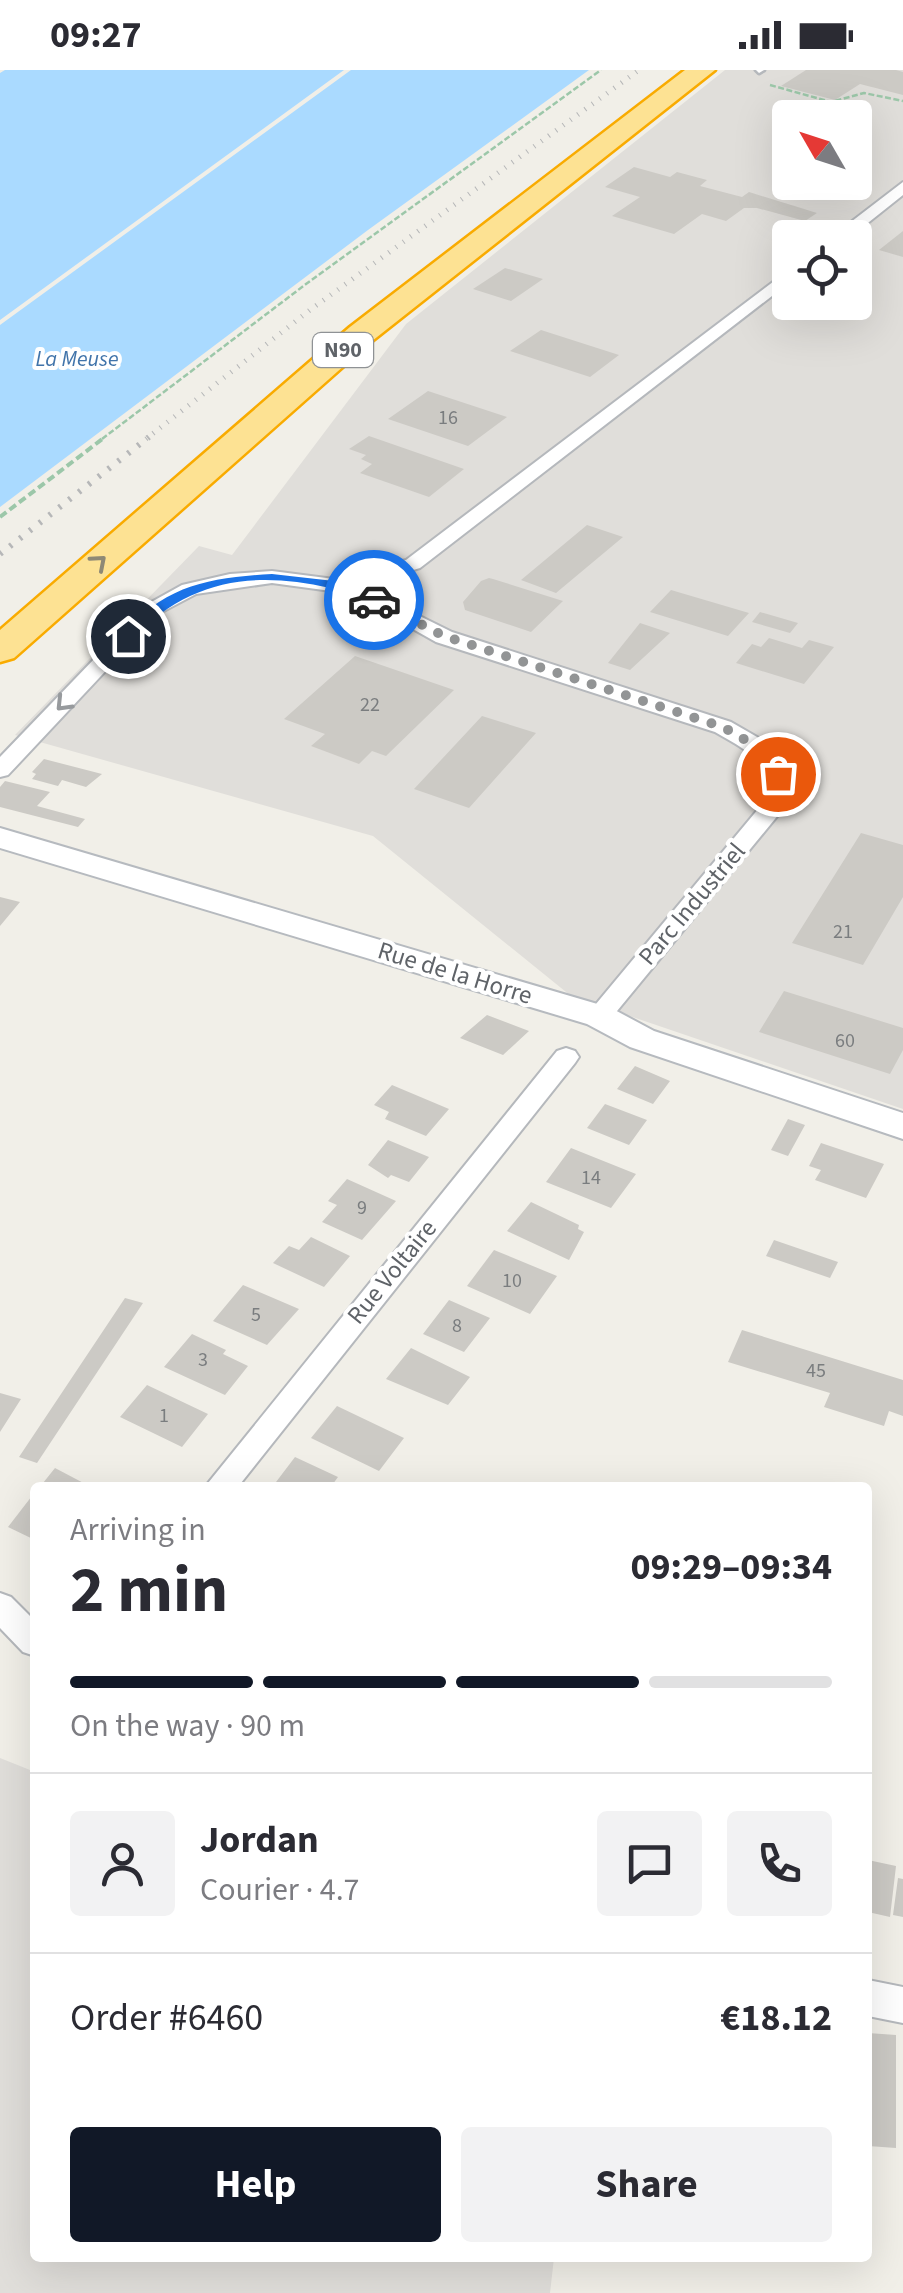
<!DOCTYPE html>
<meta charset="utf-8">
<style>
body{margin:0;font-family:"Source Sans 3",sans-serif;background:#f2f2f3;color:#2b2b33;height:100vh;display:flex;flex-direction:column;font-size:38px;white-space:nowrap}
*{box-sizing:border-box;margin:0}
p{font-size:32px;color:#7c7c81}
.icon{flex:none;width:55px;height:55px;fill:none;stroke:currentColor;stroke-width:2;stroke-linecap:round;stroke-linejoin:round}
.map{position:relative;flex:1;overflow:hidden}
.sheet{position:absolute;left:30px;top:1412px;width:842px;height:780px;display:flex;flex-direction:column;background:#fff;border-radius:10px;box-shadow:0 10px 40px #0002}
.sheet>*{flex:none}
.needle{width:65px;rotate:309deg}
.buttons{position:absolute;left:772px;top:30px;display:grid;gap:20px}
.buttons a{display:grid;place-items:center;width:100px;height:100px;border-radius:10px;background:#fff;box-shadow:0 10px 40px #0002;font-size:50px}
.pin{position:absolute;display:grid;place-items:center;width:85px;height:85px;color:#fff;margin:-42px;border:5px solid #fff;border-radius:50%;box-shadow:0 2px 10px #0007}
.courier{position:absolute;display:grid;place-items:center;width:100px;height:100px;margin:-50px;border:8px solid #1a73e8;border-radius:50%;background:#fff;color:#222;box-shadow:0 2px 12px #0007}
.overview em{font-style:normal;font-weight:700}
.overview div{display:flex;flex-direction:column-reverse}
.overview{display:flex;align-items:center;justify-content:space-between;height:170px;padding:0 40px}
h1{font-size:65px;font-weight:700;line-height:75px}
.bar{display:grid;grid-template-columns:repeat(4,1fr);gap:15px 10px;align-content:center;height:120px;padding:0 40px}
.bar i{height:12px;border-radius:8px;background:#e1e1e2}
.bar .current{background:#111827}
.bar p{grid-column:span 4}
.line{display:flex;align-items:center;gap:25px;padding:0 40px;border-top:2px solid #e1e1e2}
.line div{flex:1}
.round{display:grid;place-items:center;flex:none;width:105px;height:105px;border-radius:10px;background:#f2f2f3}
.cta{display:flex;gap:20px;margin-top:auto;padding:20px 40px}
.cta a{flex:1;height:115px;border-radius:10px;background:#111827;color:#fff;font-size:40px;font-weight:700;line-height:115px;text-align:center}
.cta a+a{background:#f2f2f3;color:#2b2b33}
.status{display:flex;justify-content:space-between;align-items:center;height:70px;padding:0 50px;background:#fff;direction:ltr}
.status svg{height:28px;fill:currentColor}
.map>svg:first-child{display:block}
</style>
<div class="status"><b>09:27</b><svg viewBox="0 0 49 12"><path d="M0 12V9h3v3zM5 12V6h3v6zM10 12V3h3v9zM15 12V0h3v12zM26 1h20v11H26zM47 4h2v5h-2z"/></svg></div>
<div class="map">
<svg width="903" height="2223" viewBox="0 0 903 2223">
<rect width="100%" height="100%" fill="#f1efe8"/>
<path fill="#e0deda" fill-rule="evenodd" d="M725,0H903V1039L571,926L373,766L15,665L199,476L232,485L406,254ZM790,48H855V112H790ZM790,168H855V232H790Z
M0,1688L35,1702V2188H554L550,2223H0Z"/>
<path fill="#aadaff" d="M5,0H344L0,250V3Z
M351,0H589L368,160L0,437V255Z"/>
<path fill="#cccac5" d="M806,0H896L903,2V25L860,14L835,30L781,16Z
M634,97L670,107L677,102L707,110L700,116L742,127L749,122L817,143L805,151L757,138H744L726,151L702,144L674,164L612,146L640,127L605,117Z
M903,161V187L879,180Z
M505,198L543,209L511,231L473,219Z
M541,260L619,285L590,307L510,281Z
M428,321L507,347L468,376L388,349Z
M369,366L464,399L429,427L360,403L372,394L361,389L366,385L349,379Z
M587,455L623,467L556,523L521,510Z
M489,508L493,509L563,531L531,562L465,540L463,532L481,511Z
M671,520L749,543L728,566L650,542Z
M760,542L798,553L790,563L752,552Z
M640,553L670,563L630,600L608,593Z
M769,568L802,578L809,570L834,577L804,614L736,593L752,574L761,577Z
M355,586L454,620L386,686L372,681L359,694L311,676L325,664L284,649Z
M482,646L536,663L469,738L414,719Z
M44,689L102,704L86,717L62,710L58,716L32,709L36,704L32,702Z
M5,711L50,722L37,736L85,749L78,757L0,737V717Z
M861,763L903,775V827L863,895L792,873Z
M0,827L20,832L0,856Z
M784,921L903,958V980L890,1004L759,962Z
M487,945L529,961L503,985L460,968Z
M635,996L670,1011L653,1034L617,1019Z
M392,1015L449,1039L426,1066L385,1049L389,1042L374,1035Z
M605,1034L647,1050L629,1075L587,1058Z
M788,1049L805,1055L788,1086L771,1080Z
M388,1070L429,1087L409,1112L391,1105L388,1108L368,1095Z
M821,1073L884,1094L866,1128L815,1110L821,1100L809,1096Z
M571,1078L636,1104L611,1138L546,1112Z
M347,1109L396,1131L362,1170L322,1152L337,1135L328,1131Z
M531,1132L579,1155L578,1159L584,1162L569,1190L507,1161Z
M311,1167L350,1186L324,1217L273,1193L289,1176L299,1180Z
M774,1170L838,1192L830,1208L766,1186Z
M494,1180L557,1206L530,1244L467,1216Z
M243,1215L299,1239L267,1275L213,1251Z
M125,1228L143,1233L37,1393L19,1387Z
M449,1230L490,1248L464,1282L423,1264Z
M742,1260L903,1310V1346L889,1341L884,1356L824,1337L830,1323L728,1292Z
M192,1264L226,1280L223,1284L248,1296L225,1325L164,1297Z
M411,1278L470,1307L448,1335L386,1309Z
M147,1315L208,1344L182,1377L120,1347Z
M0,1323L21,1329L0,1362Z
M337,1336L404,1368L379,1401L311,1368Z
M295,1387L338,1407L330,1418L273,1416Z
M55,1398L93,1418H39Z
M35,1422V1470L8,1457Z
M868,1790L896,1796L890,1847L868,1842Z
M898,1808L903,1809V1847L893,1845Z
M868,1963L896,1965V2078L868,2076Z"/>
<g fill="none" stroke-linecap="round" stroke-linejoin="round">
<defs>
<path id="lane" d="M756,0H764L759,3Z"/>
<path id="street" d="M903,112V125L849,168H830Z
M790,199V212L420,498L359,516L452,562L731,652L764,671L788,704L784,738L608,952L599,955L586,946L764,732C766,687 751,683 715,662L436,572L363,531L331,521L272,513L196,524L160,543L8,705L0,707V687L146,535L182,515L230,504L272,501L334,509L406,490Z
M566,978L575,981L579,987L575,993L237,1418H204L557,981Z
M0,1523L11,1527L35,1551V1586L23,1582L0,1558Z
M868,1910L903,1917V1953L868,1946Z"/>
<path id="secondary" d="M0,758L611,938L654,961L903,1043V1069L630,977L587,954L0,778Z"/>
<path id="highway" d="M685,0H715L372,271L14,588L0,592V560L350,257Z"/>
</defs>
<use href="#lane" stroke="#b5b8bc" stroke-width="5"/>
<use href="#street" stroke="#b5b8bc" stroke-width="4"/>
<use href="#secondary" stroke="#b6babf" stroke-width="4"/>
<use href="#highway" stroke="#f9ab00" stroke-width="5"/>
<path stroke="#9cc7a9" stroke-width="2.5" stroke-dasharray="6 2.5" stroke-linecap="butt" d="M770,15L831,32L864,23L903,31
M102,369L306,214L601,0"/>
<path stroke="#9cc7a9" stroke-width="4" stroke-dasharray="8 4" stroke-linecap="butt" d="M0,447L105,367"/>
<use href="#lane" fill="#fff" fill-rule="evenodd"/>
<use href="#street" fill="#fff" fill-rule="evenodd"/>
<use href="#secondary" fill="#fff" fill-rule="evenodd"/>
<use href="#highway" fill="#fde293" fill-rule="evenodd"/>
<path stroke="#b6b7b8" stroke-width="5" stroke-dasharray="1 8" stroke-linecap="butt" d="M146,369L310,240L639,0"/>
<path stroke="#b6b7b8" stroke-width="6" stroke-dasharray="2.5 10" stroke-linecap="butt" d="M0,484L149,367"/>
</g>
<defs><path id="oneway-chevron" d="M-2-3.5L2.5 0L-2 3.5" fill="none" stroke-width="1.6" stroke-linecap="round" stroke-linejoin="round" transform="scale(2.5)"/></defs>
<use stroke="#8e8975" href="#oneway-chevron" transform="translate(99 492) rotate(-41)"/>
<use stroke="#979a9d" href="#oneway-chevron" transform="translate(63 634) rotate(134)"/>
<path fill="#1a73e8" d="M272,504L334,511L380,530L374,533C359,529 345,521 330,518C252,500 188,510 132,569L121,566C165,515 208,508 272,504Z"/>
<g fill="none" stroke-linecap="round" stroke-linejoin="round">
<path stroke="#929495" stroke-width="10" stroke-dasharray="0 18" d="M374,530L444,566L723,657L756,676L778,704"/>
</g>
<g text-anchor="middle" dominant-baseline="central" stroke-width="8" stroke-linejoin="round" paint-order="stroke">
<g font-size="20" fill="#7a7d7f">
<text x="448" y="348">16</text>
<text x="370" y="635">22</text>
<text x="843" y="862">21</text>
<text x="845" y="971">60</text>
<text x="591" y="1108">14</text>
<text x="362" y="1138">9</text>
<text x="512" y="1211">10</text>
<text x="256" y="1245">5</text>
<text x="457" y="1256">8</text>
<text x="203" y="1290">3</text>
<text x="816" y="1301">45</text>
<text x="164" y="1346">1</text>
</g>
<rect fill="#fff" stroke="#8f9295" stroke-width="2.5" x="313" y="263" width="60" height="34" rx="8"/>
<g font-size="22" font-weight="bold" fill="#5f6368">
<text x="343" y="280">N90</text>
</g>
<g font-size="22" font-style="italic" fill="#4174aa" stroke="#fff">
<text x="77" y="289">La Meuse</text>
</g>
<g font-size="25" fill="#5f6368" stroke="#fff">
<text transform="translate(692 834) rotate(-50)">Parc Industriel</text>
<text transform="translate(455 903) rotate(17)">Rue de la Horre</text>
<text transform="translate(392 1202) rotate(-51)">Rue Voltaire</text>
</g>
</g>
</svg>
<div class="buttons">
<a><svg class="needle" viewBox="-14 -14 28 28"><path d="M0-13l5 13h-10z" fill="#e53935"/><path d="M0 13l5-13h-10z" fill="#7c7c81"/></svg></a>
<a><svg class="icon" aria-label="locate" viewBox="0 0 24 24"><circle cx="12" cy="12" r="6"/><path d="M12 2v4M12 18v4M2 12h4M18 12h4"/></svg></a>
</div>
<div class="pin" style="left:778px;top:704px;background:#ea580c"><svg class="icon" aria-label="bag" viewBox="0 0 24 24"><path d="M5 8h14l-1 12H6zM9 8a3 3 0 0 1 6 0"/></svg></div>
<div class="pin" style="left:128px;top:566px;background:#1f2937"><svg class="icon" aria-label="home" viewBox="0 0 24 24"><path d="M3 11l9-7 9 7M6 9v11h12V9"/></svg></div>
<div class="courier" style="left:374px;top:530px"><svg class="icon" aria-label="car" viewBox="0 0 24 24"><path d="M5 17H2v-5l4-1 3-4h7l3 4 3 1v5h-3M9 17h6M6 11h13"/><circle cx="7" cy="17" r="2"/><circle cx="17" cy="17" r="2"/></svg></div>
<section class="sheet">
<div class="overview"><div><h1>2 min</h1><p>Arriving in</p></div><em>09:29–09:34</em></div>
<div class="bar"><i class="current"></i><i class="current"></i><i class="current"></i><i></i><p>On the way · 90 m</p></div>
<div class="line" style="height:180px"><a class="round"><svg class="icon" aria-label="person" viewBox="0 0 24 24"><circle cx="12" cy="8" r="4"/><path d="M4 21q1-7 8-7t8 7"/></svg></a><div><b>Jordan</b><p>Courier · 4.7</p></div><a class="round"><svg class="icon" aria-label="chat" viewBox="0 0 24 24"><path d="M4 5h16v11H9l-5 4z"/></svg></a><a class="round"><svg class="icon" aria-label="phone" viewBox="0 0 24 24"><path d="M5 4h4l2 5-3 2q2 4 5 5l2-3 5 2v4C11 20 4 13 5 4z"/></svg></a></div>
<div class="line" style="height:130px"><div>Order #6460</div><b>€18.12</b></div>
<div class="cta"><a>Help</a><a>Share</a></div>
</section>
</div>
